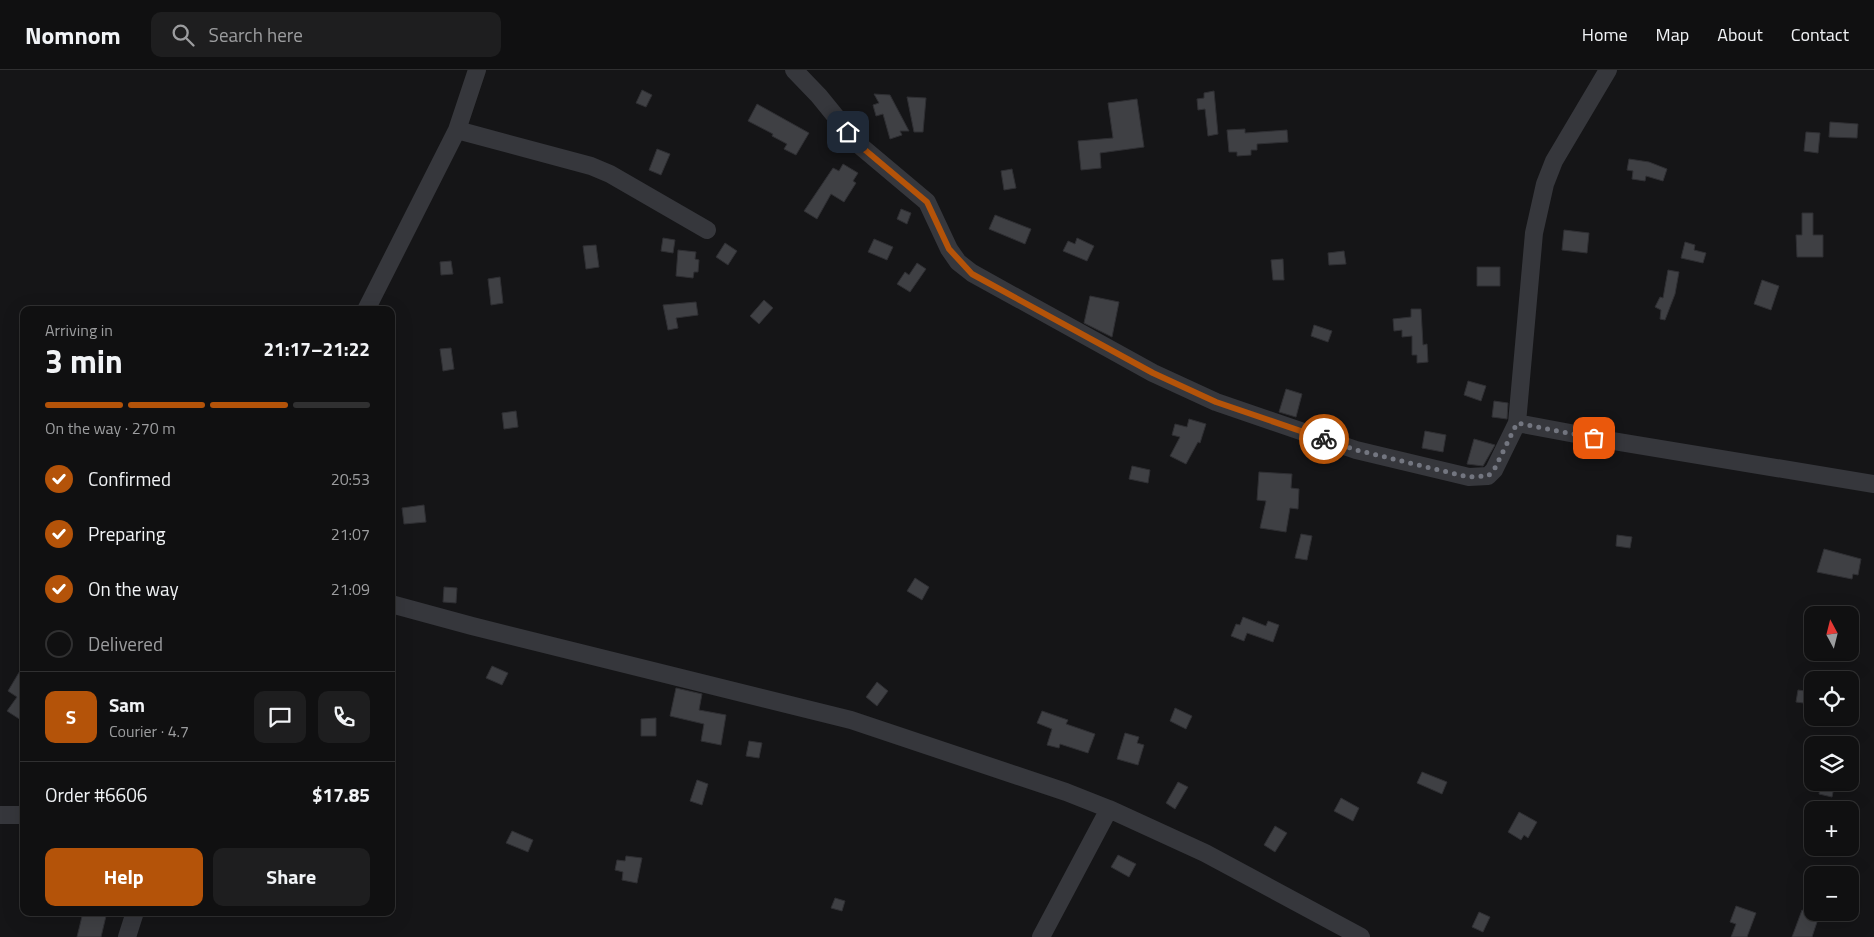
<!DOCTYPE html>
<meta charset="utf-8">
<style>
body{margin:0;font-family:"Titillium Web",sans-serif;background:#1e1e1f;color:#f1f3f6;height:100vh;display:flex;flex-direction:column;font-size:19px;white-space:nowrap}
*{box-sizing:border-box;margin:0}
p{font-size:16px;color:#9c9d9f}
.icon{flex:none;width:28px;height:28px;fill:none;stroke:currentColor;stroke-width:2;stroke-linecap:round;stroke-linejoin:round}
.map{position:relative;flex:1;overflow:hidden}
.sheet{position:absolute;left:20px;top:236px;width:375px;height:610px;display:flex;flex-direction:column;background:#101011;border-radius:10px;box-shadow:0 5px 20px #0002,0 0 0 1px #303031}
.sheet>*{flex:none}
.needle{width:32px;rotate:353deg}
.controls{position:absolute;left:1804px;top:536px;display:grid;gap:10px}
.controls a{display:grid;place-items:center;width:55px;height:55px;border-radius:10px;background:#101011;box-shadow:0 5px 20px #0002,0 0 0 1px #303031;font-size:25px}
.pin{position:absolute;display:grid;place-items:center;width:42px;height:42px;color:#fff;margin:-21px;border-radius:10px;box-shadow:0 2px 8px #0006}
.courier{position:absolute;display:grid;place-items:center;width:50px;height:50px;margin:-25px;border:4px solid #b45309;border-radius:50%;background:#fff;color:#222;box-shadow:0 1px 6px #0007}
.summary em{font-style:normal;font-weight:700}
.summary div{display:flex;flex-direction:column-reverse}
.summary{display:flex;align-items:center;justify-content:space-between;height:85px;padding:0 25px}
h1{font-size:32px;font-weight:700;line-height:38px}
.bar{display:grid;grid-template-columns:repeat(4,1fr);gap:8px 5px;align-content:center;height:60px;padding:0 25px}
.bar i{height:6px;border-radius:4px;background:#303031}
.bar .on{background:#b45309}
.bar p{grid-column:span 4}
.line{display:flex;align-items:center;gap:12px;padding:0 25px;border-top:1px solid #303031}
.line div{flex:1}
.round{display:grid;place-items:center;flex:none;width:52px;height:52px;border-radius:10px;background:#1e1e1f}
ol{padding:0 25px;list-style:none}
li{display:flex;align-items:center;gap:15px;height:55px}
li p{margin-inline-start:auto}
li .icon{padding:5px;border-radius:50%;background:#b45309;color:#fff;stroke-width:4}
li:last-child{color:#9c9d9f}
li i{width:28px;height:28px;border:2px solid #303031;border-radius:50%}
.primary-button{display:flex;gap:10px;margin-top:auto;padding:10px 25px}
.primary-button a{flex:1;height:58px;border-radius:10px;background:#b45309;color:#fff;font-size:20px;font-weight:700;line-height:58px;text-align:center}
.primary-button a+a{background:#1e1e1f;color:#f1f3f6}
header{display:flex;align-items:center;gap:30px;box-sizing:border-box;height:70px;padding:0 25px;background:#101011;border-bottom:1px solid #303031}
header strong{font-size:24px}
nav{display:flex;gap:28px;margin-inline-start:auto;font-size:18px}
.search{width:350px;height:45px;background:#1e1e1f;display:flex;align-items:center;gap:12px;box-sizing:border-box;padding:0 18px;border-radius:10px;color:#9c9d9f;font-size:19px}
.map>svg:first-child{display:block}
</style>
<header>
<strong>Nomnom</strong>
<div class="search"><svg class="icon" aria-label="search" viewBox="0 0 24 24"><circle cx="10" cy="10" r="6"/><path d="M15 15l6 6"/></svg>Search here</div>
<nav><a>Home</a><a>Map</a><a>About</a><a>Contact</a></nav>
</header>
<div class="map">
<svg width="1874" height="867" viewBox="0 0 1874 867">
<rect width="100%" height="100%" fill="#151517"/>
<path fill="#3f4044" stroke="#2f2f33" d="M642,20L652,25L646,37L636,33Z
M1214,21L1218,64L1208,66L1205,39L1198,40L1197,29L1204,28V23Z
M874,24L890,25L909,61H900L902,65L890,69L883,44L876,46L873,35L879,33Z
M907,27L926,28L923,62H914Z
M1137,29L1144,77L1100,83L1101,98L1081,100L1078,71L1113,68L1108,33Z
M757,34L809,63L796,85L784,79L787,74L772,66L773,64L748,51Z
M1830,52L1858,54L1857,68L1829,67Z
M1245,59V63L1287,60L1288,72L1257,74V80H1251V85L1237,86V82H1229L1227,60Z
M1806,62L1820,63L1818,83L1804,81Z
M657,79L670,84L661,105L649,100Z
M1629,89L1649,92L1667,99L1663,111L1646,106L1645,111L1632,109L1633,101L1627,100Z
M843,94L858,103L853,111L856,113L844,132L831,124L817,149L804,141L833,98L839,101Z
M1012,99L1016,118L1004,120L1001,101Z
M901,139L911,143L907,154L897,149Z
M1802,143H1813V165H1823V187H1797L1796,165H1802Z
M995,145L1031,159L1025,174L989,159Z
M1564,160L1589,163L1587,183L1562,180Z
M663,168L675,170L673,183L661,181Z
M1077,168L1094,176L1087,191L1063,181L1068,171L1075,174Z
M874,169L893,177L887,190L868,182Z
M1685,172L1695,175L1694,180L1706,183L1703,193L1681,188Z
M725,173L737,181L728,195L716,187Z
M596,175L599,197L586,199L583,176Z
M678,180L696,182L695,189L699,190L698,202H694L693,208L676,206Z
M1344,181L1346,194L1329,195L1328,183Z
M1283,189L1284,210H1273L1271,190Z
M451,191L453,204L441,205L440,192Z
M917,193L926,199L910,222L897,214L905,202L909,205Z
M1477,197H1500V216H1477Z
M1668,200L1679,202L1675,224L1665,250L1660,249L1661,240L1655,237L1660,227L1663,228Z
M500,207L503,233L491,235L488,209Z
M1762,210L1779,216L1771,240L1754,234Z
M1090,226L1119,232L1112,267L1084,253Z
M764,230L773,238L759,254L750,246Z
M696,232L698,245L676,248L678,258L668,260L663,235Z
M1411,239H1421L1423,275L1427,274L1428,292L1417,293V285H1412V266L1402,267V260L1394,261L1393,249L1411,247Z
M1314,255L1332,261L1328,272L1311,266Z
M451,278L454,299L443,301L440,279Z
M1468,311L1486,316L1481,331L1464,325Z
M1286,319L1302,324L1296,347L1279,342Z
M1494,331L1508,333L1507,349L1492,347Z
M516,341L518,357L504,359L502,343Z
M1189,349L1206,354L1200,373L1198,372L1186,394L1170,386L1180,367L1172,365L1175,354L1187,357Z
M1425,361L1446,365L1443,382L1422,378Z
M1474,369L1495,375L1483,396L1467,394Z
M1132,396L1150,400L1148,413L1129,409Z
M1259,402L1292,404L1291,418L1299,419L1298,439L1290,438L1286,462L1260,458L1266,431L1257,430Z
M424,435L426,452L404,454L402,438Z
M1301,464L1312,466L1307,490L1295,488Z
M1617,465L1632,467L1630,478L1616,476Z
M1824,479L1861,489L1858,505L1853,504L1852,509L1817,502Z
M915,508L929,517L922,530L907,521Z
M444,517L457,518L456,533L443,532Z
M1243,547L1266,556L1268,551L1279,555L1273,572L1247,563L1244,571L1231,566L1236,554L1240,555Z
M24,594V652L7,641L17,627L8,621Z
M492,596L508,603L502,615L486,608Z
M877,612L888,621L877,636L866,627Z
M676,618L702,624L699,640L726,645L721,675L701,671L704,654L670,646Z
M1798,620L1812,622L1811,634L1796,632Z
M1175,638L1192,646L1186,659L1170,651Z
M1042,641L1068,650L1066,654L1095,664L1088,683L1060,674L1059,678L1047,675L1052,659L1037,653Z
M656,648V666H641V649Z
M1125,663L1139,667L1137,673L1144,675L1138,695L1117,689Z
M749,671L762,673L759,688L746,686Z
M1422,702L1447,712L1442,724L1417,713Z
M697,710L708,714L702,735L690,731Z
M1178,712L1188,717L1175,739L1166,733Z
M1821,712H1835L1832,727L1819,724Z
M1341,728L1359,738L1353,751L1334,741Z
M1519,742L1537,752L1528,768L1524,765L1521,770L1508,762Z
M1275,756L1287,763L1275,782L1264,775Z
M512,761L533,770L528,782L506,773Z
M1118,785L1136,794L1129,807L1111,797Z
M626,786L642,788L637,813L622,810L623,802L615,800L617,790L625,791Z
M835,828L845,831L842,841L831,838Z
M1736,836L1756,843L1747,867H1731L1736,854L1730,852Z
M1802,840L1819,846L1812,867H1792Z
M83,842H107L101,867H77Z
M1479,842L1490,847L1483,862L1472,857Z"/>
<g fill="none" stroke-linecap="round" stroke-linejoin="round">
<path stroke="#36373c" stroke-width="18" d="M794,0L819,26L858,74L927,132L949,179L958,192L972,203L1153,303L1216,332L1356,380L1469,407L1488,406L1494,400L1517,353L1534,163L1545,114L1554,91L1608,0
M457,60L591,96L610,104L707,160
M366,240L457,60L477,0
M1517,353L1613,371L1874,414
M391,534L472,556L851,650L1066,722L1109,739L1205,783L1361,867
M0,745H24
M127,867L135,842
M1041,867L1109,739"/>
</g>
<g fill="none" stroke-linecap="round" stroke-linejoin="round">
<path stroke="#737680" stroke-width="5" stroke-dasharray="0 9" d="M1324,369L1356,380L1468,407L1488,406L1494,400L1517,353L1594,368"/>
<path stroke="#b45309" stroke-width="6" d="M848,62L858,74L927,132L949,179L972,204L1153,303L1216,332L1324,369"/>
</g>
</svg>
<div class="controls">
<a><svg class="needle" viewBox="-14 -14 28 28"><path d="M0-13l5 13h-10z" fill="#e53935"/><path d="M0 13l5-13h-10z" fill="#9c9d9f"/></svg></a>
<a><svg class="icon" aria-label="locate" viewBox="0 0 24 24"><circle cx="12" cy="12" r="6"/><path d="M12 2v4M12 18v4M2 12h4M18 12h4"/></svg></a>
<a><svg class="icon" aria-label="layers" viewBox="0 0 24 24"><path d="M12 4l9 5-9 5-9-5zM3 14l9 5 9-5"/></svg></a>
<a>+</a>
<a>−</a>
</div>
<div class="pin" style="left:1594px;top:368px;background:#ea580c"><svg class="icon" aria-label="bag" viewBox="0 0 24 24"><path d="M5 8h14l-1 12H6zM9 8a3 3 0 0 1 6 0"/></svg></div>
<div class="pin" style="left:848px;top:62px;background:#1f2937"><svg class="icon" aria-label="home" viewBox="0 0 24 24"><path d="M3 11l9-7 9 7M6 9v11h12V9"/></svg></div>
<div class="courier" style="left:1324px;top:369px"><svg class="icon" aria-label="bike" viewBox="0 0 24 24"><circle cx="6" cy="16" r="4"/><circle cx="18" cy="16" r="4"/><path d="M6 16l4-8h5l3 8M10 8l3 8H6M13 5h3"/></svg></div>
<section class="sheet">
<div class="summary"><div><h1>3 min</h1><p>Arriving in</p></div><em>21:17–21:22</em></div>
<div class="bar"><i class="on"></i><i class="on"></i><i class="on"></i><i></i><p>On the way · 270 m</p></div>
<ol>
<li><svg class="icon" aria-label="check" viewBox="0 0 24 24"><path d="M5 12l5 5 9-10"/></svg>Confirmed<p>20:53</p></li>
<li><svg class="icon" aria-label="check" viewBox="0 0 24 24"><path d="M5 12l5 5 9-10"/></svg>Preparing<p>21:07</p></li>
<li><svg class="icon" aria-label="check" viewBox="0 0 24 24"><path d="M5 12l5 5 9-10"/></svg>On the way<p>21:09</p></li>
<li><i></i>Delivered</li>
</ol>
<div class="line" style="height:90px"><b class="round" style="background:#b45309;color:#fff">S</b><div><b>Sam</b><p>Courier · 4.7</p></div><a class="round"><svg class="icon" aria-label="chat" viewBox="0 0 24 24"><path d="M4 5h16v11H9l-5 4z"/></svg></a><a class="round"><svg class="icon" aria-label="phone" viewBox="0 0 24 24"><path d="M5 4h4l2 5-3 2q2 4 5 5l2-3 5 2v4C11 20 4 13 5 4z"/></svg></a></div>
<div class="line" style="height:65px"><div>Order #6606</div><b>$17.85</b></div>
<div class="primary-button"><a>Help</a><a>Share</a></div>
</section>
</div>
